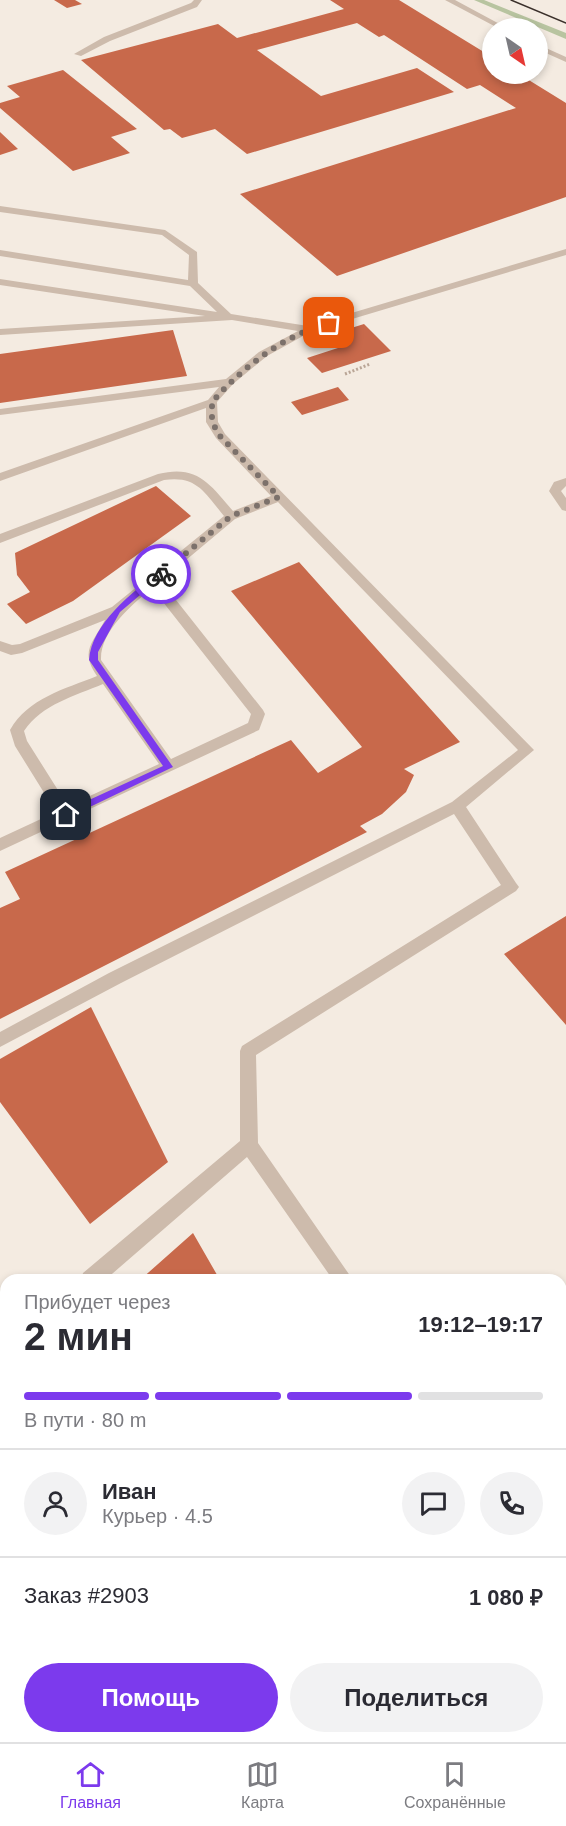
<!DOCTYPE html>
<html lang="ru">
<meta charset="utf-8">
<style>
body{margin:0;font-family:Arial,sans-serif;background:#f2f2f3;color:#2b2b33;height:100vh;display:flex;flex-direction:column;font-size:22px;white-space:nowrap}
*{box-sizing:border-box;margin:0}
p{font-size:20px;color:#7c7c81}
.icon{flex:none;width:33px;height:33px;fill:none;stroke:currentColor;stroke-width:2;stroke-linecap:round;stroke-linejoin:round}
.map{position:relative;flex:1;overflow:hidden}
.side{position:absolute;left:0px;top:1274px;width:567px;height:470px;display:flex;flex-direction:column;background:#fff;border-radius:18px 18px 0 0;box-shadow:0 3px 9px #0003}
.side>*{flex:none}
.needle{width:39px;rotate:146deg}
.controls{position:absolute;left:482px;top:18px;display:grid;gap:12px}
.controls a{display:grid;place-items:center;width:66px;height:66px;border-radius:50%;background:#fff;box-shadow:0 3px 9px #0003;font-size:30px}
.pin{position:absolute;display:grid;place-items:center;width:51px;height:51px;color:#fff;margin:-26px;border-radius:12px;box-shadow:0 3px 9px #0006}
.courier{position:absolute;display:grid;place-items:center;width:60px;height:60px;margin:-30px;border:4px solid #7c3aed;border-radius:50%;background:#fff;color:#222;box-shadow:0 2px 8px #0007}
.headline em{font-style:normal;font-weight:700}
.headline div{display:flex;flex-direction:column-reverse}
.headline{display:flex;align-items:center;justify-content:space-between;height:102px;padding:0 24px}
h1{font-size:39px;font-weight:700;line-height:45px}
.bar{display:grid;grid-template-columns:repeat(4,1fr);gap:9px 6px;align-content:center;height:72px;padding:0 24px}
.bar i{height:8px;border-radius:4px;background:#e1e1e2}
.bar .active{background:#7c3aed}
.bar p{grid-column:span 4}
.line{display:flex;align-items:center;gap:15px;padding:0 24px;border-top:2px solid #e1e1e2}
.line div{flex:1}
.round{display:grid;place-items:center;flex:none;width:63px;height:63px;border-radius:32px;background:#f2f2f3}
.button{display:flex;gap:12px;margin-top:auto;padding:12px 24px}
.button a{flex:1;height:69px;border-radius:36px;background:#7c3aed;color:#fff;font-size:24px;font-weight:700;line-height:69px;text-align:center}
.button a+a{background:#f2f2f3;color:#2b2b33}
.tab-bar{display:flex;justify-content:space-around;align-items:center;height:84px;border-top:2px solid #e1e1e2;background:#fff;font-size:16px;color:#7c7c81}
.tab-bar a{display:grid;justify-items:center;gap:3px}
.tab-bar .active{color:#7c3aed}
.map>svg:first-child{display:block}
</style>
<div class="map">
<svg width="566" height="1742" viewBox="0 0 566 1742">
<rect width="100%" height="100%" fill="#f4ebe1"/>
<path fill="#b8c4a0" d="M474,0H484L566,33V39Z"/>
<path fill="#c8694b" d="M54,0H75L82,4L67,8Z
M330,0H399L492,57V74H519L566,103V197L337,276L240,194L516,108L480,85L467,89L384,35L379,37L357,23L257,50L321,96L417,68L454,92L247,154L215,129L182,138L170,129L164,130L81,60L218,24L237,38L344,9Z
M63,70L137,129L111,137L130,153L73,171L0,108V103L20,97L7,86Z
M0,132L18,149L0,155Z
M364,324L391,351L322,373L307,358L341,347L329,335Z
M173,330L187,376L0,403V354Z
M338,387L349,400L302,415L291,402Z
M156,486L191,516L73,601L26,624L7,604L30,592L17,575L15,553Z
M299,562L460,742L404,769L414,775L406,792L382,814L360,826L367,832L0,1019V908L20,899L5,872L291,740L318,773L362,747L231,591Z
M566,916V1025L504,954Z
M91,1007L168,1162L90,1224L0,1102V1059Z
M193,1233L220,1280H140Z
M6,1464V1566L0,1554V1473Z"/>
<g fill="none" stroke-linecap="round" stroke-linejoin="round">
<path stroke="#b9a596" stroke-width="3" stroke-dasharray="2 2" stroke-linecap="butt" d="M345,374L370,364"/>
<path stroke="#b9a596" stroke-width="5" stroke-dasharray="4 4" stroke-linecap="butt" d="M561,1295L566,1291
M95,1742L102,1737"/>
<path fill="#cdbbac" fill-rule="evenodd" d="M194,0H202L197,7L110,41L81,56L74,54L104,37L191,3Z
M445,0H455L507,28H498Z
M537,44L566,57V62L537,49Z
M0,206L165,230L197,252L198,283L231,314L308,326L566,249V255L312,331L267,356L233,384L217,402L218,422L225,434L534,750L466,807L516,883L519,887L516,891L256,1055L258,1143L353,1280H333L247,1157L105,1280H81L83,1273L240,1141V1051L242,1046L501,885L454,814L121,983L0,1047V1032L109,973L452,802L518,750L278,502L235,519L161,581L263,710L265,714L259,730L0,851V838L56,812L15,746L10,730C28,698 65,689 97,676C80,651 92,644 105,620L22,653L11,655L0,651V641L12,645L20,644L112,607L224,516C205,493 197,475 164,480L0,543V534L158,474C197,464 210,484 233,511L271,496L216,438L206,422V408L0,481V473L208,400L219,387L0,415V409L226,379L259,352L298,331L232,320L0,335V329L205,316L0,285V279L217,312L190,286L0,256V250L188,280L189,255L162,235L0,212ZM152,588L251,714L248,723L171,759L101,660C100,631 132,605 152,588ZM103,684L159,764L68,806L27,741L24,731C42,704 75,696 103,684Z
M566,478V486L561,491L566,498V511L562,510L549,491L554,482Z
M6,1356V1379L0,1382V1359Z"/>
<path fill="#7d675c" fill-rule="evenodd" d="M566,1447V1469L561,1471V1449Z
M566,1673V1698L561,1700V1675Z
M237,1737H263L261,1742H235Z
M497,1737H522L520,1742H495Z"/>
<path stroke="#3b302b" stroke-width="1.5" d="M511,0L566,23"/>
</g>
<path fill="#7c3aed" d="M158,572L165,574L120,612L98,652V660L173,767L69,817H63V812L163,766L89,660C92,623 131,594 158,572Z"/>
<g fill="none" stroke-linecap="round" stroke-linejoin="round">
<path stroke="#7c716b" stroke-width="6" stroke-dasharray="0 10.8" d="M161,574L231,516L279,497L220,436L212,422V402C244,366 283,336 329,323"/>
</g>
</svg>
<div class="controls">
<a><svg class="needle" viewBox="-14 -14 28 28"><path d="M0-13l5 13h-10z" fill="#e53935"/><path d="M0 13l5-13h-10z" fill="#7c7c81"/></svg></a>
</div>
<div class="pin" style="left:329px;top:323px;background:#ea580c"><svg class="icon" aria-label="bag" viewBox="0 0 24 24"><path d="M5 8h14l-1 12H6zM9 8a3 3 0 0 1 6 0"/></svg></div>
<div class="pin" style="left:66px;top:815px;background:#1f2937"><svg class="icon" aria-label="home" viewBox="0 0 24 24"><path d="M3 11l9-7 9 7M6 9v11h12V9"/></svg></div>
<div class="courier" style="left:161px;top:574px"><svg class="icon" aria-label="bike" viewBox="0 0 24 24"><circle cx="6" cy="16" r="4"/><circle cx="18" cy="16" r="4"/><path d="M6 16l4-8h5l3 8M10 8l3 8H6M13 5h3"/></svg></div>
<section class="side">
<div class="headline"><div><h1>2 мин</h1><p>Прибудет через</p></div><em>19:12–19:17</em></div>
<div class="bar"><i class="active"></i><i class="active"></i><i class="active"></i><i></i><p>В пути · 80 m</p></div>
<div class="line" style="height:108px"><a class="round"><svg class="icon" aria-label="person" viewBox="0 0 24 24"><circle cx="12" cy="8" r="4"/><path d="M4 21q1-7 8-7t8 7"/></svg></a><div><b>Иван</b><p>Курьер · 4.5</p></div><a class="round"><svg class="icon" aria-label="chat" viewBox="0 0 24 24"><path d="M4 5h16v11H9l-5 4z"/></svg></a><a class="round"><svg class="icon" aria-label="phone" viewBox="0 0 24 24"><path d="M5 4h4l2 5-3 2q2 4 5 5l2-3 5 2v4C11 20 4 13 5 4z"/></svg></a></div>
<div class="line" style="height:78px"><div>Заказ #2903</div><b>1 080 ₽</b></div>
<div class="button"><a>Помощь</a><a>Поделиться</a></div>
</section>
</div>
<nav class="tab-bar">
<a class="active"><svg class="icon" aria-label="home" viewBox="0 0 24 24"><path d="M3 11l9-7 9 7M6 9v11h12V9"/></svg>Главная</a>
<a><svg class="icon" aria-label="map" viewBox="0 0 24 24"><path d="M3 6l6-2 6 2 6-2v14l-6 2-6-2-6 2zM9 4v14M15 6v14"/></svg>Карта</a>
<a><svg class="icon" aria-label="saved" viewBox="0 0 24 24"><path d="M7 4h10v16l-5-4-5 4z"/></svg>Сохранённые</a>
</nav>
